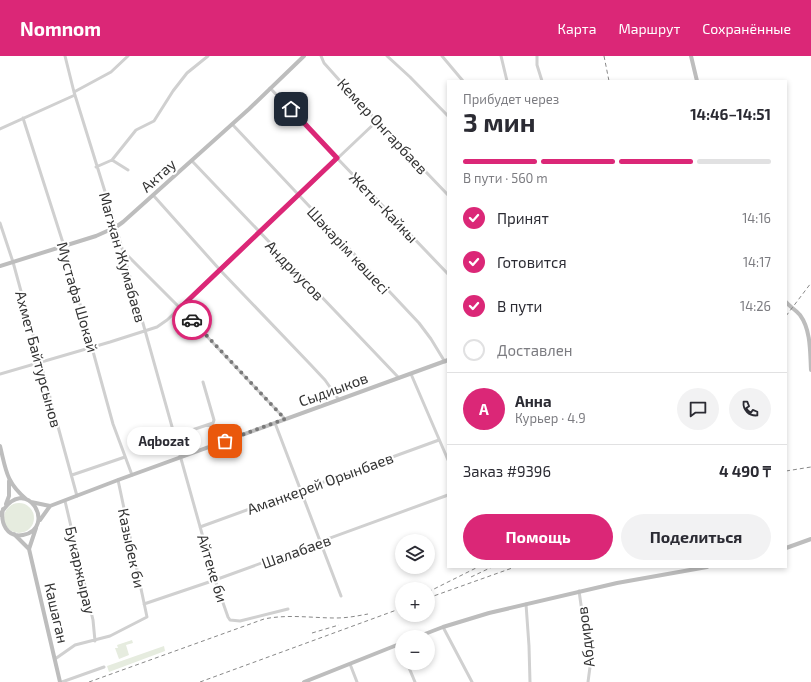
<!DOCTYPE html>
<html lang="ru">
<meta charset="utf-8">
<style>
body{margin:0;font-family:"Exo 2",sans-serif;background:#f2f2f3;color:#2b2b33;height:100vh;display:flex;flex-direction:column;font-size:15px;white-space:nowrap}
*{box-sizing:border-box;margin:0}
p{font-size:13px;color:#7c7c81}
.icon{flex:none;width:22px;height:22px;fill:none;stroke:currentColor;stroke-width:2;stroke-linecap:round;stroke-linejoin:round}
.map{position:relative;flex:1;overflow:hidden}
.side{position:absolute;left:447px;top:24px;width:340px;height:488px;display:flex;flex-direction:column;background:#fff;border-radius:0px;box-shadow:0 2px 6px #0003}
.side>*{flex:none}
.tools{position:absolute;left:395px;top:478px;display:grid;gap:8px}
.tools a{display:grid;place-items:center;width:40px;height:40px;border-radius:50%;background:#fff;box-shadow:0 2px 6px #0003;font-size:20px}
.pin{position:absolute;display:grid;place-items:center;width:34px;height:34px;color:#fff;margin:-17px;border-radius:8px;box-shadow:0 2px 6px #0006}
.courier{position:absolute;display:grid;place-items:center;width:40px;height:40px;margin:-20px;border:3px solid #db2777;border-radius:50%;background:#fff;color:#222;box-shadow:0 1px 5px #0007}
.bubble{position:absolute;height:28px;border-radius:14px;background:#fff;box-shadow:0 2px 6px #0003;font-size:13px;font-weight:700;line-height:28px;text-align:center}
.overview em{font-style:normal;font-weight:700}
.overview div{display:flex;flex-direction:column-reverse}
.overview{display:flex;align-items:center;justify-content:space-between;height:68px;padding:0 16px}
h1{font-size:26px;font-weight:700;line-height:30px}
.bar{display:grid;grid-template-columns:repeat(4,1fr);gap:6px 4px;align-content:center;height:48px;padding:0 16px}
.bar i{height:5px;border-radius:3px;background:#e1e1e2}
.bar .selected{background:#db2777}
.bar p{grid-column:span 4}
.line{display:flex;align-items:center;gap:10px;padding:0 16px;border-top:1px solid #e1e1e2}
.line div{flex:1}
.round{display:grid;place-items:center;flex:none;width:42px;height:42px;border-radius:21px;background:#f2f2f3}
ol{padding:0 16px;list-style:none}
li{display:flex;align-items:center;gap:12px;height:44px}
li p{margin-inline-start:auto}
li .icon{padding:4px;border-radius:50%;background:#db2777;color:#fff;stroke-width:4}
li:last-child{color:#7c7c81}
li i{width:22px;height:22px;border:2px solid #e1e1e2;border-radius:50%}
.action{display:flex;gap:8px;margin-top:auto;padding:8px 16px}
.action a{flex:1;height:46px;border-radius:24px;background:#db2777;color:#fff;font-size:16px;font-weight:700;line-height:46px;text-align:center}
.action a+a{background:#f2f2f3;color:#2b2b33}
header{display:flex;align-items:center;gap:24px;box-sizing:border-box;height:56px;padding:0 20px;background:#db2777;color:#fff}
header strong{font-size:19px}
nav{display:flex;gap:22px;margin-inline-start:auto;font-size:14px}
.map>svg:first-child{display:block}
</style>
<header>
<strong>Nomnom</strong>
<nav><a>Карта</a><a>Маршрут</a><a>Сохранённые</a></nav>
</header>
<div class="map">
<svg width="811" height="626" viewBox="0 0 811 626">
<rect width="100%" height="100%" fill="#fff"/>
<path fill="#e6ecdf" d="M4 462a15 15 0 1 1 30 0a15 15 0 1 1-30 0Z
M132,584L133,587L126,589L129,599L119,603L115,592H118L117,589Z
M164,590L165,595L109,616L107,610Z"/>
<g fill="none" stroke-linecap="round" stroke-linejoin="round">
<path stroke="#d0d0d0" stroke-width="3" d="M65,0L74,36L116,171L215,524L228,561L230,564L240,565L288,553
M321,0L324,7L358,45L448,139
M387,0L410,21L448,60
M442,0L463,25
M501,0L507,25
M537,0V9L542,25
M270,32L448,218
M74,36L111,16L128,0
M23,62L64,190L113,368L132,419
M232,68L419,267L431,283L445,306
M0,73L75,39
M112,104L128,114
M192,105L399,322
M96,111L112,104L136,74L154,65L173,35L187,17L208,0
M153,139L220,214L310,308L325,324L339,344
M0,167L13,206L77,440
M124,196L180,252L285,363
M0,318L110,286L157,271L167,264L377,65
M411,318L448,404
M275,367L341,540
M210,369L215,389
M174,380L213,367L214,364L203,326
M72,419L125,401
M65,445L93,564L95,585
M200,471L439,384
M579,535L590,611L588,626
M144,548L215,524L448,439
M526,548L529,590L530,626
M443,571L472,626
M400,588L402,594
M55,603L75,589L110,580L147,561L118,424
M407,607L415,626
M350,608L357,626
M62,626L104,611"/>
<path stroke="#bdbdbd" stroke-width="4" d="M691,0L697,25
M0,210L96,180L116,171L123,166L249,53L304,0
M786,246C790,251 796,254 800,259C811,274 810,296 811,314
M0,390C6,414 6,426 26,443
M31,446L50,450L118,424L448,304
M6,448L9,440V425
M0,459C26,414 58,473 23,479C7,482 0,467 3,453
M40,464L50,450
M14,478L29,493L60,626
M786,492L811,483
M29,493L36,472
M417,581L443,571L489,557L617,527L707,511
M304,626L402,587"/>
<path stroke="#888" stroke-width="1" stroke-dasharray="4 3" stroke-linecap="butt" d="M604,0L609,25
M786,260L811,227
M786,415L811,411
M471,521L492,511
M428,536L478,511
M428,542L515,511
M312,577L339,569
M89,626L264,563C288,558 312,562 336,562C347,562 357,560 368,558
M200,626L402,552"/>
</g>
<g fill="none" stroke-linecap="round" stroke-linejoin="round">
<path stroke="#7a7a7a" stroke-width="4" stroke-dasharray="0 7.2" d="M192,264L285,363L225,385"/>
<path stroke="#db2777" stroke-width="5" d="M192,264L180,252L337,102L291,53"/>
</g>
<g text-anchor="middle" dominant-baseline="central" stroke-width="4" stroke-linejoin="round" paint-order="stroke">
<g font-size="15" fill="#333" stroke="#fff">
<text transform="translate(383 70) rotate(47)">Кемер Онгарбаев</text>
<text transform="translate(158 119) rotate(-42)">Актау</text>
<text transform="translate(384 151) rotate(46)">Жеты-Кайкы</text>
<text transform="translate(349 194) rotate(47)">Шәкәрім көшесі</text>
<text transform="translate(123 201) rotate(74)">Магжан Жумабаев</text>
<text transform="translate(295 214) rotate(46)">Андриусов</text>
<text transform="translate(78 241) rotate(74)">Мустафа Шокай</text>
<text transform="translate(39 303) rotate(75)">Ахмет Байтурсынов</text>
<text transform="translate(333 333) rotate(-20)">Сыдиыков</text>
<text transform="translate(320 427) rotate(-20)">Аманкерей Орынбаев</text>
<text transform="translate(132 492) rotate(78)">Казыбек би</text>
<text transform="translate(296 495) rotate(-20)">Шалабаев</text>
<text transform="translate(213 512) rotate(73)">Айтеке би</text>
<text transform="translate(81 514) rotate(77)">Букаржырау</text>
<text transform="translate(57 557) rotate(77)">Кашаган</text>
<text transform="translate(585 581) rotate(-97)">Абдиров</text>
</g>
</g>
</svg>
<div class="tools">
<a><svg class="icon" aria-label="layers" viewBox="0 0 24 24"><path d="M12 4l9 5-9 5-9-5zM3 14l9 5 9-5"/></svg></a>
<a>+</a>
<a>−</a>
</div>
<div class="pin" style="left:225px;top:385px;background:#ea580c"><svg class="icon" aria-label="bag" viewBox="0 0 24 24"><path d="M5 8h14l-1 12H6zM9 8a3 3 0 0 1 6 0"/></svg></div>
<div class="pin" style="left:291px;top:53px;background:#1f2937"><svg class="icon" aria-label="home" viewBox="0 0 24 24"><path d="M3 11l9-7 9 7M6 9v11h12V9"/></svg></div>
<div class="courier" style="left:192px;top:264px"><svg class="icon" aria-label="car" viewBox="0 0 24 24"><path d="M5 17H2v-5l4-1 3-4h7l3 4 3 1v5h-3M9 17h6M6 11h13"/><circle cx="7" cy="17" r="2"/><circle cx="17" cy="17" r="2"/></svg></div>
<div class="bubble" style="left:127px;top:371px;width:74px">Aqbozat</div>
<section class="side">
<div class="overview"><div><h1>3 мин</h1><p>Прибудет через</p></div><em>14:46–14:51</em></div>
<div class="bar"><i class="selected"></i><i class="selected"></i><i class="selected"></i><i></i><p>В пути · 560 m</p></div>
<ol>
<li><svg class="icon" aria-label="check" viewBox="0 0 24 24"><path d="M5 12l5 5 9-10"/></svg>Принят<p>14:16</p></li>
<li><svg class="icon" aria-label="check" viewBox="0 0 24 24"><path d="M5 12l5 5 9-10"/></svg>Готовится<p>14:17</p></li>
<li><svg class="icon" aria-label="check" viewBox="0 0 24 24"><path d="M5 12l5 5 9-10"/></svg>В пути<p>14:26</p></li>
<li><i></i>Доставлен</li>
</ol>
<div class="line" style="height:72px"><b class="round" style="background:#db2777;color:#fff">А</b><div><b>Анна</b><p>Курьер · 4.9</p></div><a class="round"><svg class="icon" aria-label="chat" viewBox="0 0 24 24"><path d="M4 5h16v11H9l-5 4z"/></svg></a><a class="round"><svg class="icon" aria-label="phone" viewBox="0 0 24 24"><path d="M5 4h4l2 5-3 2q2 4 5 5l2-3 5 2v4C11 20 4 13 5 4z"/></svg></a></div>
<div class="line" style="height:52px"><div>Заказ #9396</div><b>4 490 ₸</b></div>
<div class="action"><a>Помощь</a><a>Поделиться</a></div>
</section>
</div>
